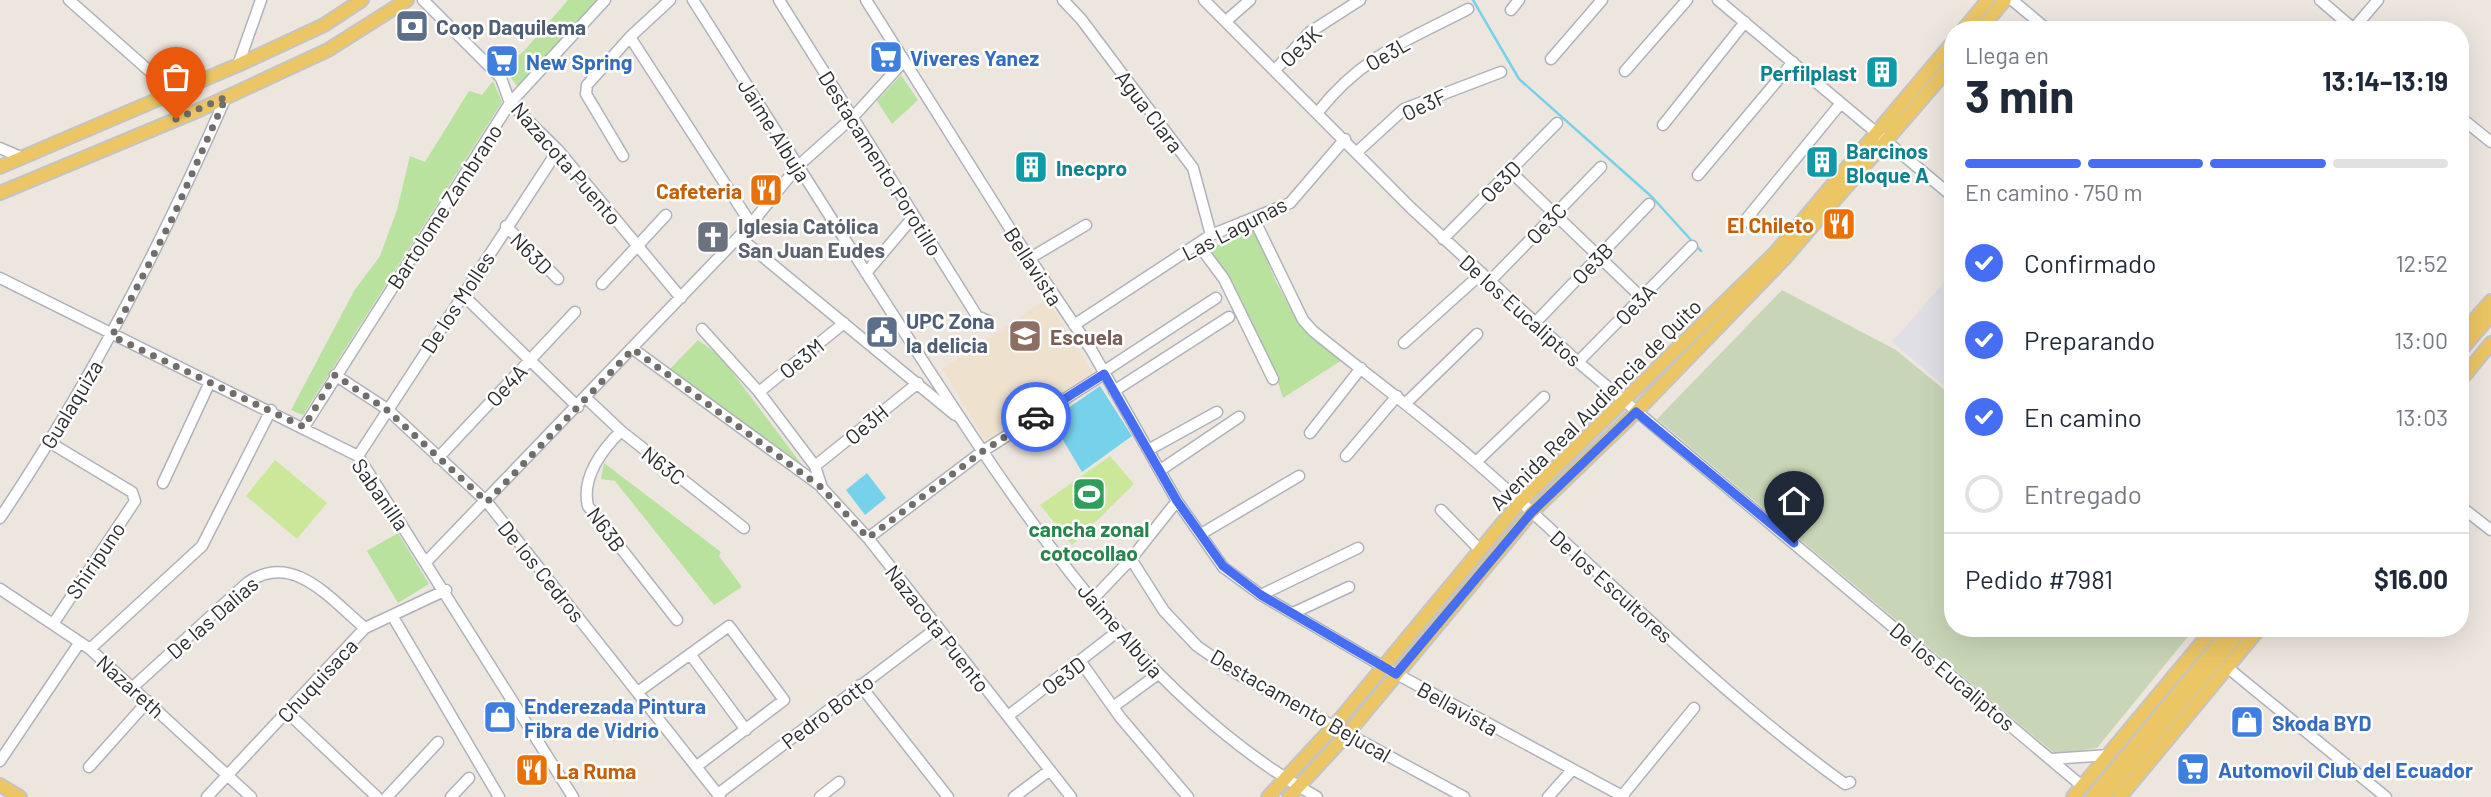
<!DOCTYPE html>
<html lang="es">
<meta charset="utf-8">
<style>
body{margin:0;font-family:Barlow,sans-serif;background:#f2f2f3;color:#1f2937;height:100vh;display:flex;flex-direction:column;font-size:26px;white-space:nowrap}
*{box-sizing:border-box;margin:0}
p{font-size:23px;color:#747a83}
.icon{flex:none;width:38px;height:38px;fill:none;stroke:currentColor;stroke-width:2;stroke-linecap:round;stroke-linejoin:round}
.map{position:relative;flex:1;overflow:hidden}
.panel{position:absolute;left:1944px;top:21px;width:525px;height:616px;display:flex;flex-direction:column;background:#fff;border-radius:28px;box-shadow:0 7px 28px #0002}
.panel>*{flex:none}
.pin{position:absolute;display:grid;place-items:center;width:60px;height:60px;color:#fff;margin:-72px -30px;border-radius:50% 50% 50% 0;rotate:-45deg;box-shadow:0 0 7px #0007}
.pin .icon{rotate:45deg}
.courier{position:absolute;display:grid;place-items:center;width:70px;height:70px;margin:-35px;border:5px solid #456ef4;border-radius:50%;background:#fff;color:#222;box-shadow:0 2px 9px #0007}
.headline em{font-style:normal;font-weight:700}
.headline div{display:flex;flex-direction:column-reverse}
.headline{display:flex;align-items:center;justify-content:space-between;height:119px;padding:0 21px}
h1{font-size:46px;font-weight:700;line-height:52px}
.bar{display:grid;grid-template-columns:repeat(4,1fr);gap:10px 7px;align-content:center;height:84px;padding:0 21px}
.bar i{height:9px;border-radius:5px;background:#e0e1e3}
.bar .active{background:#456ef4}
.bar p{grid-column:span 4}
.line{display:flex;align-items:center;gap:18px;padding:0 21px;border-top:2px solid #e0e1e3}
.line div{flex:1}
ol{padding:0 21px;list-style:none}
li{display:flex;align-items:center;gap:21px;height:77px}
li p{margin-inline-start:auto}
li .icon{padding:7px;border-radius:50%;background:#456ef4;color:#fff;stroke-width:4}
li:last-child{color:#747a83}
li i{width:38px;height:38px;border:4px solid #e0e1e3;border-radius:50%}
.map>svg:first-child{display:block}
</style>
<div class="map">
<svg width="2491" height="797" viewBox="0 0 2491 797">
<rect width="100%" height="100%" fill="#ede6df"/>
<path fill="#e1dfe6" d="M1953,272V393L1892,342Z"/>
<path fill="#eee2cf" d="M1047,299L1093,373L986,441L942,369Z"/>
<path fill="#b8e29e" d="M568,0H608L520,90L503,67L524,51Z
M901,75L918,100L892,124L877,101Z
M493,81L502,102L303,415L291,410L354,291L380,256L397,210L410,156L425,162L469,91L482,95Z
M1255,230L1275,280L1299,324L1342,360L1283,398L1272,364L1210,248Z
M698,340L720,356L812,478L670,369Z
M604,463L721,552L719,556L742,587L714,605L615,481L601,479Z
M398,533L429,584L398,603L367,551Z"/>
<path fill="#c8d6b7" d="M1782,290L1896,350L1953,397V628H2195L2097,748L2055,754L1657,419Z"/>
<path fill="#cbe89a" d="M1110,456L1134,484L1072,545L1040,505Z
M275,460L327,503L297,539L246,496Z"/>
<path fill="#76d2eb" d="M1100,386L1132,436L1082,472L1051,420Z
M867,473L886,498L865,515L846,490Z"/>
<g fill="none" stroke-linecap="round" stroke-linejoin="round">
<path stroke="#76d2eb" stroke-width="2.5" d="M1473,0L1519,79L1652,197L1701,251"/>
<defs>
<path id="minor" d="M69,0L172,91
M423,0L501,78L510,103L558,150L681,298
M693,0C766,115 838,230 912,344C1019,509 1141,699 1317,797
M779,0L977,316L988,321
M866,0L1014,235L1092,351L1177,501L1223,567L1261,595L1382,666L1624,797
M1063,0L1081,19L1193,168L1211,235
M1204,0L1411,208L1578,362L2082,786
M1718,0L1953,197
M2012,0L2048,30
M2320,0L2355,30
M1511,10L1519,0
M1226,21L1250,0
M2354,28L2378,0
M630,37L751,224
M1551,59L1602,0
M238,65L261,0
M1275,70L1310,32L1360,0
M1625,71L1687,0
M1318,112C1362,56 1406,41 1468,9
M2460,117L2491,142
M1663,125L1745,22
M0,148L23,158
M1357,152L1404,109L1501,72
M623,156L586,94L587,85L630,37L670,0
M1510,171L1642,298
M1698,175L1793,62
M1254,219L1303,320L1313,331C1368,376 1425,417 1478,464C1600,570 1713,689 1845,784L1850,782
M506,226L558,279
M1739,228L1841,103
M739,237L955,415
M1443,239L1557,123
M1198,244L1224,279L1273,379
M1030,258L1086,225
M866,273L914,216
M0,278L358,456L573,797
M1491,280L1601,167
M602,284L666,215
M462,294L578,407
M1535,323L1649,204
M1074,325L1211,235L1290,203L1345,139
M702,329L759,392L815,466L822,488L868,538L1071,797
M1404,343L1482,273
M633,349L822,487
M1578,362L1692,246
M1103,372L1216,298
M335,375L387,409L487,502L720,797
M1114,391L1229,317
M759,392L844,323
M586,398L621,431L744,528
M1406,403L1477,334
M304,427L510,103L605,0
M621,431C602,450 581,477 588,506L677,620
M1310,433L1361,368
M49,442L132,492L135,501L53,624
M1150,449L1217,412
M358,456L558,150
M1346,456L1397,396
M438,458L575,312
M1476,462L1544,397
M815,466L918,383
M1162,469L1239,417
M163,483L210,382
M2460,506L2491,530
M1441,510L1480,550
M0,518C90,384 162,244 226,97
M1201,534L1299,476
M868,538L983,451L1104,374
M1131,559L1164,611L1197,646L1236,673L1464,797
M427,561L751,224L798,166L854,116L904,61
M0,589L90,649L251,797
M1261,595L1358,548
M1092,600L1131,559L1177,501
M1293,613L1349,587
M393,617L499,797
M90,649L202,546L271,410
M690,654L746,730
M1081,662L1120,717L1188,797
M2228,668L2386,797
M860,685L948,797
M133,687L247,583C293,550 331,600 365,628
M639,691L729,626L784,700L697,766
M1113,707L1158,674
M287,712L377,797
M1008,716L1117,632
M2051,759L2109,755
M0,761L80,642
M89,767L148,701
M718,794L937,628
M1622,796L1694,708
M207,797L365,628L446,590
M387,797L438,742
M451,797L469,778
M820,797L839,782
M1014,797L1050,770
M1548,797L1572,770"/>
<path id="major" d="M1963,30L1988,0
M1980,30L2005,0
M0,167L238,65L324,25L362,0
M0,193L199,110L328,50L407,0
M2460,336L2491,301
M2460,351L2491,315
M2460,381L2491,343
M0,785L20,797
M1268,797L1335,725L1520,502L1775,253L1953,42
M1289,797L1348,733L1531,513L1636,412L1784,259L1953,63
M2073,797L2214,628
M2092,797L2232,628
M2104,797L2243,628
M2120,797L2260,628"/>
</defs>
<use href="#minor" stroke="#afb2bc" stroke-width="13"/>
<use href="#major" stroke="#c4c4c4" stroke-width="16"/>
<use href="#minor" stroke="#fff" stroke-width="10"/>
<use href="#major" stroke="#ecc665" stroke-width="12"/>
</g>
<g fill="none" stroke-linecap="round" stroke-linejoin="round">
<path stroke="#706d6b" stroke-width="7" stroke-dasharray="0 12.6" d="M176,119L226,97L173,217L112,336L304,427L335,375L387,410L487,502L633,349L822,488L868,538L983,451L1036,417"/>
<path stroke="#456ef4" stroke-width="9" d="M1036,417L1104,374L1177,501L1223,566L1261,595L1396,674L1531,513L1636,412L1794,543"/>
</g>
<defs>
<symbol id="bank-square" viewBox="-11 -11 22 22"><rect x="-9" y="-9" width="18" height="18" rx="4" fill="#5c6f8a" stroke="#fff"/><path d="M-6-4H6V4H-6ZM0-2.3a2.3 2.3 0 1 0 0 4.6a2.3 2.3 0 1 0 0-4.6Z" fill="#fff"/></symbol>
<symbol id="supermarket-square" viewBox="-11 -11 22 22"><rect x="-9" y="-9" width="18" height="18" rx="4" fill="#3f7fe0" stroke="#fff"/><path d="M-6-5.5h2.5l.6 2H6L4.5 2H-2.5L-4.4-4H-6ZM-1.5 3.2a1.3 1.3 0 1 0 .1 0ZM3 3.2a1.3 1.3 0 1 0 .1 0Z" fill="#fff"/></symbol>
<symbol id="building-square" viewBox="-11 -11 22 22"><rect x="-9" y="-9" width="18" height="18" rx="4" fill="#0f9aa8" stroke="#fff"/><path d="M-4-6H4V6H1V3H-1V6H-4ZM-2.5-4.3h1.7v1.8h-1.7ZM.8-4.3h1.7v1.8H.8ZM-2.5-1h1.7V.8h-1.7ZM.8-1h1.7V.8H.8Z" fill="#fff"/></symbol>
<symbol id="restaurant-square" viewBox="-11 -11 22 22"><rect x="-9" y="-9" width="18" height="18" rx="4" fill="#e8710a" stroke="#fff"/><path d="M-5-6h1v4h1v-4h1v4h1v-4h1v5L-1.5 .5V6h-2V.5L-5-1ZM5-6V6H3V1.5H1.5Q1.5-4 5-6Z" fill="#fff"/></symbol>
<symbol id="church-square" viewBox="-11 -11 22 22"><rect x="-9" y="-9" width="18" height="18" rx="4" fill="#6b7280" stroke="#fff"/><path d="M-1.2-6h2.4v3.5h3.3v2.4h-3.3V6h-2.4V-.1h-3.3v-2.4h3.3Z" fill="#fff"/></symbol>
<symbol id="civic-square" viewBox="-11 -11 22 22"><rect x="-9" y="-9" width="18" height="18" rx="4" fill="#5c6f8a" stroke="#fff"/><path d="M-.6-6.5H3V-4.5H.6V-3L4-1V1h2V6H-6V1h2V-1L-.6-3ZM-1.2 2.5V6h2.4V2.5Z" fill="#fff"/></symbol>
<symbol id="school-square" viewBox="-11 -11 22 22"><rect x="-9" y="-9" width="18" height="18" rx="4" fill="#8d6e63" stroke="#fff"/><path d="M0-5L7-2L0 1L-7-2ZM-4 1L0 2.5L4 1V4Q0 6-4 4Z" fill="#fff"/></symbol>
<symbol id="stadium-square" viewBox="-11 -11 22 22"><rect x="-9" y="-9" width="18" height="18" rx="4" fill="#2e9e5b" stroke="#fff"/><path d="M0-5a6.5 5 0 1 0 0 10a6.5 5 0 1 0 0-10ZM-3.5-1.8h7v3.6h-7Z" fill="#fff"/></symbol>
<symbol id="shop-square" viewBox="-11 -11 22 22"><rect x="-9" y="-9" width="18" height="18" rx="4" fill="#3f7fe0" stroke="#fff"/><path d="M-5-2.5h2.3a2.7 3.5 0 0 1 5.4 0H5L5.5 6h-11ZM-1.5-2.5h3a1.5 2.3 0 0 0-3 0Z" fill="#fff"/></symbol>
</defs>
<g fill-rule="evenodd">
<use href="#bank-square" x="393" y="7" width="38" height="38"/>
<use href="#supermarket-square" x="867" y="38" width="38" height="38"/>
<use href="#supermarket-square" x="483" y="42" width="38" height="38"/>
<use href="#building-square" x="1863" y="53" width="38" height="38"/>
<use href="#building-square" x="1803" y="143" width="38" height="38"/>
<use href="#building-square" x="1012" y="148" width="38" height="38"/>
<use href="#restaurant-square" x="747" y="171" width="38" height="38"/>
<use href="#restaurant-square" x="1820" y="205" width="38" height="38"/>
<use href="#church-square" x="694" y="218" width="38" height="38"/>
<use href="#civic-square" x="863" y="313" width="38" height="38"/>
<use href="#school-square" x="1006" y="317" width="38" height="38"/>
<use href="#stadium-square" x="1070" y="475" width="38" height="38"/>
<use href="#shop-square" x="481" y="698" width="38" height="38"/>
<use href="#shop-square" x="2228" y="703" width="38" height="38"/>
<use href="#supermarket-square" x="2174" y="750" width="38" height="38"/>
<use href="#restaurant-square" x="513" y="751" width="38" height="38"/>
</g>
<g text-anchor="middle" dominant-baseline="central" stroke-width="5" stroke-linejoin="round" paint-order="stroke">
<g font-size="21" font-weight="bold" fill="#4e5e75" stroke="#fff" text-anchor="start">
<text x="436" y="26">Coop Daquilema</text>
<text x="906" y="320">UPC Zona<tspan x="906" dy="24">la delicia</tspan></text>
</g>
<g font-size="21" fill="#2c2c2c" stroke="#fff">
<text transform="translate(1300 46) rotate(-44)">Oe3K</text>
<text transform="translate(1387 53) rotate(-30)">Oe3L</text>
<text transform="translate(1424 104) rotate(-25)">Oe3F</text>
<text transform="translate(1150 111) rotate(53)">Agua Clara</text>
<text transform="translate(775 130) rotate(58)">Jaime Albuja</text>
<text transform="translate(567 163) rotate(49)">Nazacota Puento</text>
<text transform="translate(881 163) rotate(58)">Destacamento Porotillo</text>
<text transform="translate(1500 181) rotate(-46)">Oe3D</text>
<text transform="translate(444 206) rotate(-57)">Bartolome Zambrano</text>
<text transform="translate(1546 223) rotate(-46)">Oe3C</text>
<text transform="translate(1234 228) rotate(-27)">Las Lagunas</text>
<text transform="translate(532 253) rotate(45)">N63D</text>
<text transform="translate(1592 263) rotate(-46)">Oe3B</text>
<text transform="translate(1034 266) rotate(57)">Bellavista</text>
<text transform="translate(457 302) rotate(-57)">De los Molles</text>
<text transform="translate(1635 304) rotate(-46)">Oe3A</text>
<text transform="translate(1521 310) rotate(42)">De los Eucaliptos</text>
<text transform="translate(801 358) rotate(-39)">Oe3M</text>
<text transform="translate(506 385) rotate(-47)">Oe4A</text>
<text transform="translate(71 404) rotate(-59)">Gualaquiza</text>
<text transform="translate(1595 404) rotate(-45)">Avenida Real Audiencia de Quito</text>
<text transform="translate(866 424) rotate(-40)">Oe3H</text>
<text transform="translate(664 465) rotate(38)">N63C</text>
<text transform="translate(381 494) rotate(55)">Sabanilla</text>
<text transform="translate(607 529) rotate(54)">N63B</text>
<text transform="translate(95 560) rotate(-56)">Shiripuno</text>
<text transform="translate(542 571) rotate(51)">De los Cedros</text>
<text transform="translate(1612 586) rotate(42)">De los Escultores</text>
<text transform="translate(212 617) rotate(-41)">De las Dalias</text>
<text transform="translate(938 628) rotate(52)">Nazacota Puento</text>
<text transform="translate(1121 630) rotate(49)">Jaime Albuja</text>
<text transform="translate(1063 675) rotate(-37)">Oe3D</text>
<text transform="translate(1953 676) rotate(40)">De los Eucaliptos</text>
<text transform="translate(317 680) rotate(-47)">Chuquisaca</text>
<text transform="translate(131 686) rotate(42)">Nazareth</text>
<text transform="translate(1301 705) rotate(30)">Destacamento Bejucal</text>
<text transform="translate(1458 708) rotate(29)">Bellavista</text>
<text transform="translate(827 711) rotate(-37)">Pedro Botto</text>
</g>
<g font-size="21" font-weight="bold" fill="#366cbe" stroke="#fff" text-anchor="start">
<text x="910" y="57">Viveres Yanez</text>
<text x="526" y="61">New Spring</text>
<text x="524" y="705">Enderezada Pintura<tspan x="524" dy="24">Fibra de Vidrio</tspan></text>
<text x="2272" y="722">Skoda BYD</text>
<text x="2218" y="769">Automovil Club del Ecuador</text>
</g>
<g font-size="21" font-weight="bold" fill="#0d838f" stroke="#fff" text-anchor="start">
<text x="1857" y="72" text-anchor="end">Perfilplast</text>
<text x="1846" y="150">Barcinos<tspan x="1846" dy="24">Bloque A</tspan></text>
<text x="1056" y="167">Inecpro</text>
</g>
<g font-size="21" font-weight="bold" fill="#c56008" stroke="#fff" text-anchor="end">
<text x="742" y="190">Cafeteria</text>
<text x="1814" y="224">El Chileto</text>
<text x="556" y="770" text-anchor="start">La Ruma</text>
</g>
<g font-size="21" font-weight="bold" fill="#5b616d" stroke="#fff" text-anchor="start">
<text x="738" y="225">Iglesia Católica<tspan x="738" dy="24">San Juan Eudes</tspan></text>
</g>
<g font-size="21" font-weight="bold" fill="#785e54" stroke="#fff" text-anchor="start">
<text x="1050" y="336">Escuela</text>
</g>
<g font-size="21" font-weight="bold" fill="#27864d" stroke="#fff">
<text x="1089" y="528">cancha zonal<tspan x="1089" dy="24">cotocollao</tspan></text>
</g>
</g>
</svg>
<div class="pin" style="left:176px;top:119px;background:#ea580c"><svg class="icon" aria-label="bag" viewBox="0 0 24 24"><path d="M5 8h14l-1 12H6zM9 8a3 3 0 0 1 6 0"/></svg></div>
<div class="pin" style="left:1794px;top:543px;background:#1f2937"><svg class="icon" aria-label="home" viewBox="0 0 24 24"><path d="M3 11l9-7 9 7M6 9v11h12V9"/></svg></div>
<div class="courier" style="left:1036px;top:417px"><svg class="icon" aria-label="car" viewBox="0 0 24 24"><path d="M5 17H2v-5l4-1 3-4h7l3 4 3 1v5h-3M9 17h6M6 11h13"/><circle cx="7" cy="17" r="2"/><circle cx="17" cy="17" r="2"/></svg></div>
<section class="panel">
<div class="headline"><div><h1>3 min</h1><p>Llega en</p></div><em>13:14–13:19</em></div>
<div class="bar"><i class="active"></i><i class="active"></i><i class="active"></i><i></i><p>En camino · 750 m</p></div>
<ol>
<li><svg class="icon" aria-label="check" viewBox="0 0 24 24"><path d="M5 12l5 5 9-10"/></svg>Confirmado<p>12:52</p></li>
<li><svg class="icon" aria-label="check" viewBox="0 0 24 24"><path d="M5 12l5 5 9-10"/></svg>Preparando<p>13:00</p></li>
<li><svg class="icon" aria-label="check" viewBox="0 0 24 24"><path d="M5 12l5 5 9-10"/></svg>En camino<p>13:03</p></li>
<li><i></i>Entregado</li>
</ol>
<div class="line" style="height:91px"><div>Pedido #7981</div><b>$16.00</b></div>
</section>
</div>
